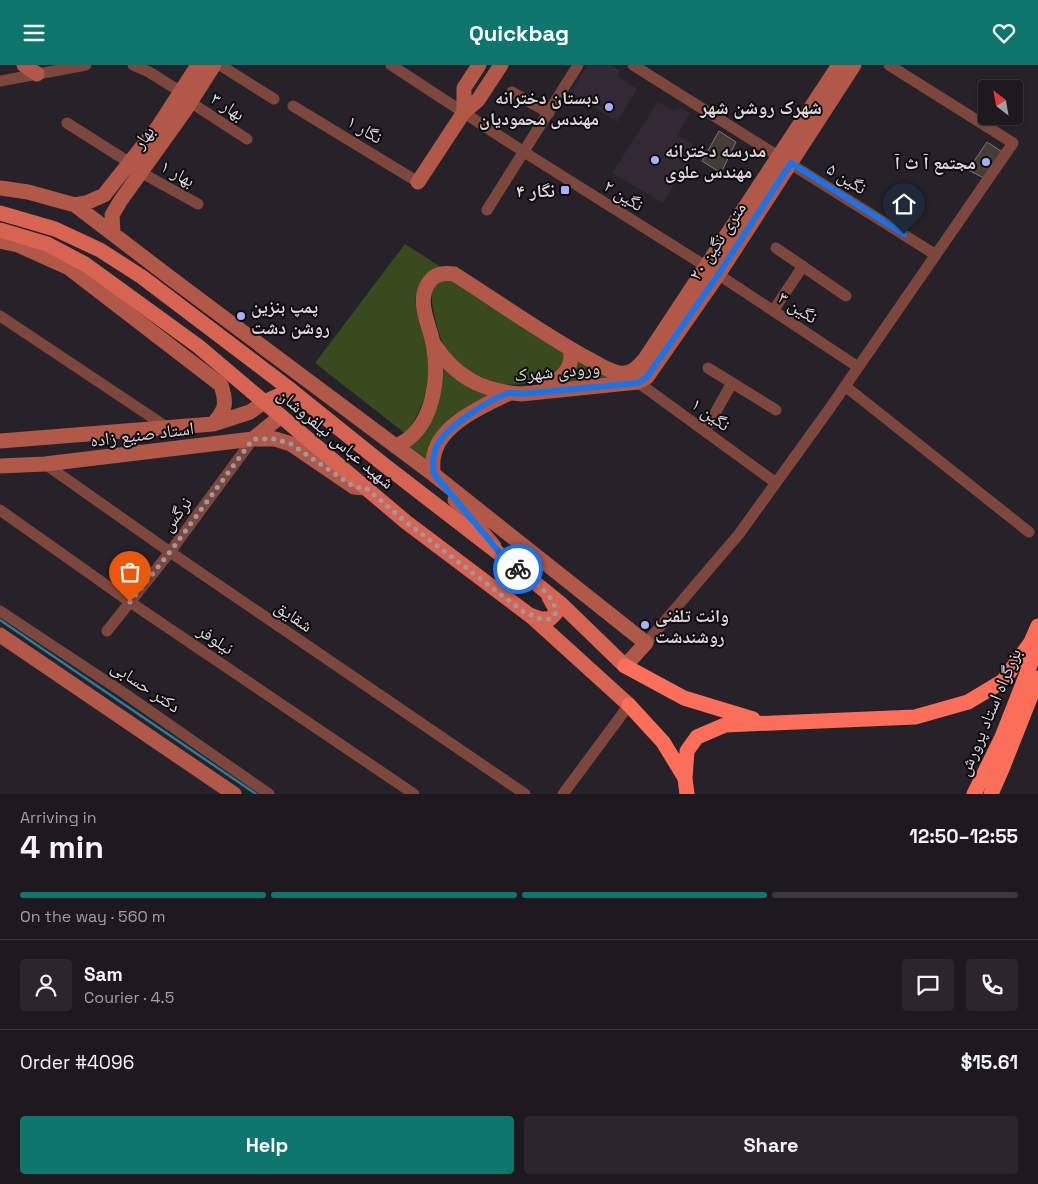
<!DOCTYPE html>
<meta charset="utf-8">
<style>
body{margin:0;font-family:"Space Grotesk","Noto Naskh Arabic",sans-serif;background:#2a262c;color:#f1f3f6;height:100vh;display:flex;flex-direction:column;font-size:19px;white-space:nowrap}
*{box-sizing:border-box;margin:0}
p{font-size:16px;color:#a0a0a4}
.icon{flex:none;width:28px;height:28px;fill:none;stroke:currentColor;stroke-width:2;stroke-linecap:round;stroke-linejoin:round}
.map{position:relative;height:729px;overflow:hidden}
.drawer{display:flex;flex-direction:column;background:#1d191f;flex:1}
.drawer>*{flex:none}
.needle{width:32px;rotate:329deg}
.fabs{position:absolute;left:978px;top:15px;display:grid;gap:10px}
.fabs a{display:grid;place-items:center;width:45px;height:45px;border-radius:5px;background:#1d191f;box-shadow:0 1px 4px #0004,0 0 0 1px #3b383d;font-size:25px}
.pin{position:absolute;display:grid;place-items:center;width:42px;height:42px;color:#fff;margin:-51px -21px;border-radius:50% 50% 50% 0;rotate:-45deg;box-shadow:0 0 5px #0007}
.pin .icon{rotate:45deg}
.courier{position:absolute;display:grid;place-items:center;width:50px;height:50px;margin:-25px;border:4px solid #1a73e8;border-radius:50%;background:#fff;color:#222;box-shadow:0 1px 6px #0007}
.head em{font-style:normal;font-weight:700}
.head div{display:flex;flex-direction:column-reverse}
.head{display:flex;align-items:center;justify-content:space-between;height:85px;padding:0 20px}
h1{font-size:32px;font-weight:700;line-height:38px}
.bar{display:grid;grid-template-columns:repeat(4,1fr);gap:8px 5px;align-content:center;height:60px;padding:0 20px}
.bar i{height:6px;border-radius:4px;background:#3b383d}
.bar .selected{background:#0f766e}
.bar p{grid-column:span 4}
.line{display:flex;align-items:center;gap:12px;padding:0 20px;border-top:1px solid #3b383d}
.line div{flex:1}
.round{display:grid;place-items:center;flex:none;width:52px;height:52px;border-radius:5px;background:#2a262c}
.primary-button{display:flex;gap:10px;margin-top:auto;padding:10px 20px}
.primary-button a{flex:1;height:58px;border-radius:5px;background:#0f766e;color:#fff;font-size:20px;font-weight:700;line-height:58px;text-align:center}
.primary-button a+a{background:#2a262c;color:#f1f3f6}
header{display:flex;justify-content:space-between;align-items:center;height:65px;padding:0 20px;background:#0f766e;color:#fff;font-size:22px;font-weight:700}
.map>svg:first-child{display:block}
</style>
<header><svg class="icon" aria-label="menu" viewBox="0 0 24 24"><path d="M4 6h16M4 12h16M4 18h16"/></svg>Quickbag<svg class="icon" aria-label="heart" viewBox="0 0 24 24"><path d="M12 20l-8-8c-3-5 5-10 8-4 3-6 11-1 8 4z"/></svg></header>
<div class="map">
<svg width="1038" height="729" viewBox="0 0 1038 729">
<rect width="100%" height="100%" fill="#272129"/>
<path fill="#322935" d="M588,0H611L619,5V12L637,24L617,57L570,27Z
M658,37L672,45L682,43L690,48L677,70L697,82L663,138L612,108Z"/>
<path fill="#384a1e" d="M405,179L441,202C430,213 416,223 415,238C431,293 439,318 406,369L315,298Z
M447,213L562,285C576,313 522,322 503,319C483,315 460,304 448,287C439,274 436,258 433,243C430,229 432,218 447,213Z
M576,291L615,315L558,319Z
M439,296C457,318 468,324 496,330L478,338L427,400L404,383L413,378Z"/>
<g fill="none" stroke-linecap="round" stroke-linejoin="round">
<path stroke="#277f9c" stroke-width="2.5" d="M0,555L256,729"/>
</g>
<path fill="#463c38" stroke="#7f746f" d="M719,66L736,77L721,108L702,96Z
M987,77L1004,88L986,114L968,105Z"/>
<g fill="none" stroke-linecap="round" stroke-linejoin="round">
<path stroke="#7e473d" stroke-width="11" d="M133,0L149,7L181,27
M220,0L274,34
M391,0L524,87L707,202L858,302
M633,0L936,190
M0,16L86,0
M512,27L549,48
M190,37L247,74
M293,41L418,117
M67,58L130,98
M140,107L198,139
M487,145L578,0
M776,183L846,231
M773,246L803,201
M0,251L168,363
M708,303L776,345
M632,313L776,418
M845,321L1029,467
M705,366L732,318
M45,399L170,487L525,729
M0,445L130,537L414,729
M0,546L121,626L269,729
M107,566L170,487L253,374
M646,578L739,469L830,343L1013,78L889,0
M563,729L629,640"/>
<path stroke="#b15849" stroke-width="15" d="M24,0L37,9
M464,47V23L479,0
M418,117L464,47L478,35L501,0
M0,123L28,127L75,140L172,214L433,409L646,578L625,601
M75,140L86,138L104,130L158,62L198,0
M113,168L112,150L121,135L184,47L214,0
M0,176L18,180L69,203L221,320C227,339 226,344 213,359
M434,279C455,312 482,326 521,329L638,317L647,312L718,210L854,0
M543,324C559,316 575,304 570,284
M253,374H275L291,379L354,422L366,423
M0,376L213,359L250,347L264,337
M395,381C433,367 440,314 433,278C429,258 415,235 430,216C436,208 445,208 454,209C497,236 540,267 585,292C595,297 607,306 619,308C631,310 638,302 645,294L839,0
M0,401L45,399L253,374L281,351
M433,409C433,403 432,396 434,390C440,359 485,340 510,328
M455,435L494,481
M0,570L234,729"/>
<path stroke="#d76452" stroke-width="15" d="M0,148L55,164L100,185L142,212L291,325L383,399L492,483L560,538L625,601
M0,165L47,179L85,199L198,281L406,457L532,552L629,640
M264,337L291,325
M530,550L541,554H550L556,548L555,543L549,532"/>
<path stroke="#fb6f5a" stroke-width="15" d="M625,601L684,633L753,654
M629,640L663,677L685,713L687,729
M685,713L687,686L697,672L725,660L915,652L968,637L1003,616L1031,577L1038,561
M974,729L1002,672L1038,580
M991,729L1002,704L1038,613"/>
</g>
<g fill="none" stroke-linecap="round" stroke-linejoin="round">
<path stroke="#9d999f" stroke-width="5" stroke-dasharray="0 9" d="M130,537L170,487L253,374H275L291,379L354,422L366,423L406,457L524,547L541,554H550L556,548C554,528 532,516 518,504"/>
<path stroke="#1a73e8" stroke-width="6" d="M518,504L505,494L434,409C433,399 432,389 438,379C448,361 490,334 509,328C513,328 517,328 521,329L638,318L647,312L718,210L791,98L904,169"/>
</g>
<g fill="#a0b3fd" stroke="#0e0c0f" stroke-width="2">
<circle cx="609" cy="42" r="5"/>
<circle cx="655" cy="95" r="5"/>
<circle cx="986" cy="97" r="5"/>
<rect x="560" y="120" width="10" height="10" rx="2.5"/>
<circle cx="241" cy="251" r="5"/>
<circle cx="645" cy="560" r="5"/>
</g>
<g text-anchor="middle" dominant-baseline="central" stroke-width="4" stroke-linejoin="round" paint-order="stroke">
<g font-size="18" font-weight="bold" fill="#ddd9de" stroke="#0e0c0f" text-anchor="end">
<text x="599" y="32">دبستان دخترانه<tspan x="599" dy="21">مهندس محمودیان</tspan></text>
<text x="665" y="85" text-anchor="start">مدرسه دخترانه<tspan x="665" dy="21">مهندس علوی</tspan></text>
<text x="976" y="97">مجتمع آ ث آ</text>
<text x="555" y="125">نگار ۴</text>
<text x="251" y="241" text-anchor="start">پمپ بنزین<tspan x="251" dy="21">روشن دشت</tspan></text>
<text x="655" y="550" text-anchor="start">وانت تلفنی<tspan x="655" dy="21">روشندشت</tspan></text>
</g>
<g font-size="18" fill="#ddd9de" stroke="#0e0c0f">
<text transform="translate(228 41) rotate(33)">بهار ۳</text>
<text transform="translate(365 64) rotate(31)">نگار ۱</text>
<text transform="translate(143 72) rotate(-54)">بهار</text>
<text transform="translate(178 108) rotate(29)">بهار ۱</text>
<text transform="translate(847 113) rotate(32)">نگین ۵</text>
<text transform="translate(624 130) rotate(32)">نگین ۲</text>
<text transform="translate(717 176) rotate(-57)">۲۰ متری نگین</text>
<text transform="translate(798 242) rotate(33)">نگین ۳</text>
<text transform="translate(557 306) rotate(-5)">ورودی شهرک</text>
<text transform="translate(711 349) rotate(36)">نگین ۱</text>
<text transform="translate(142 369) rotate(-7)">استاد صنیع زاده</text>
<text transform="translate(336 373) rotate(40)">شهید عباس نیلفروشان</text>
<text transform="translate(176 449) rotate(-53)">نرگس</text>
<text transform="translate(294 551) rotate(34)">شقایق</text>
<text transform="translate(216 574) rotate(34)">نیلوفر</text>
<text transform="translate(146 621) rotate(34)">دکتر حسابی</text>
<text transform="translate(989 647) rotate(-67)">بزرگراه استاد پرورش</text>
</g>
<g font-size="19" font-weight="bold" fill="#ddd9de" stroke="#0e0c0f">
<text x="761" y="42">شهرک روشن شهر</text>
</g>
</g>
</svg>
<div class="fabs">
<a><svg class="needle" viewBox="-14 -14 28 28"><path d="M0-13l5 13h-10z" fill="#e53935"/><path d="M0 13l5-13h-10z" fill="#a0a0a4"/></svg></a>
</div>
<div class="pin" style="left:130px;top:537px;background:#ea580c"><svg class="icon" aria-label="bag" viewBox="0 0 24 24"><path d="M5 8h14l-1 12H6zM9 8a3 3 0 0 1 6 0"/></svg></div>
<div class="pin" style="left:904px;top:169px;background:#1f2937"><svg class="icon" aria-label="home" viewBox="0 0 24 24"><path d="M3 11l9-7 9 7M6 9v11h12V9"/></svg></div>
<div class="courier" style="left:518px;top:504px"><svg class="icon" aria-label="bike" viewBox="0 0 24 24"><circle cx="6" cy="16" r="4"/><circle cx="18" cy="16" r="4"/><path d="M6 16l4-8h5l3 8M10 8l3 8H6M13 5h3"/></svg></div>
</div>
<section class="drawer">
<div class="head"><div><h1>4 min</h1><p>Arriving in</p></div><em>12:50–12:55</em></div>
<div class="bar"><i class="selected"></i><i class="selected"></i><i class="selected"></i><i></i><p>On the way · 560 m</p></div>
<div class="line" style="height:90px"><a class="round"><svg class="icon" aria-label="person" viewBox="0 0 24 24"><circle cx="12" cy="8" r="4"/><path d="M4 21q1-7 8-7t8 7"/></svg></a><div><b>Sam</b><p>Courier · 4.5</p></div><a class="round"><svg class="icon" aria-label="chat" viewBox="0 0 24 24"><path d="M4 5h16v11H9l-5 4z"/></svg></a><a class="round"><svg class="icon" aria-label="phone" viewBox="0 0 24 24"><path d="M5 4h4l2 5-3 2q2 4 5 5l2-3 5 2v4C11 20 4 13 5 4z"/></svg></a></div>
<div class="line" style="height:65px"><div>Order #4096</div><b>$15.61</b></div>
<div class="primary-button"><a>Help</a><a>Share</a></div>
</section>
